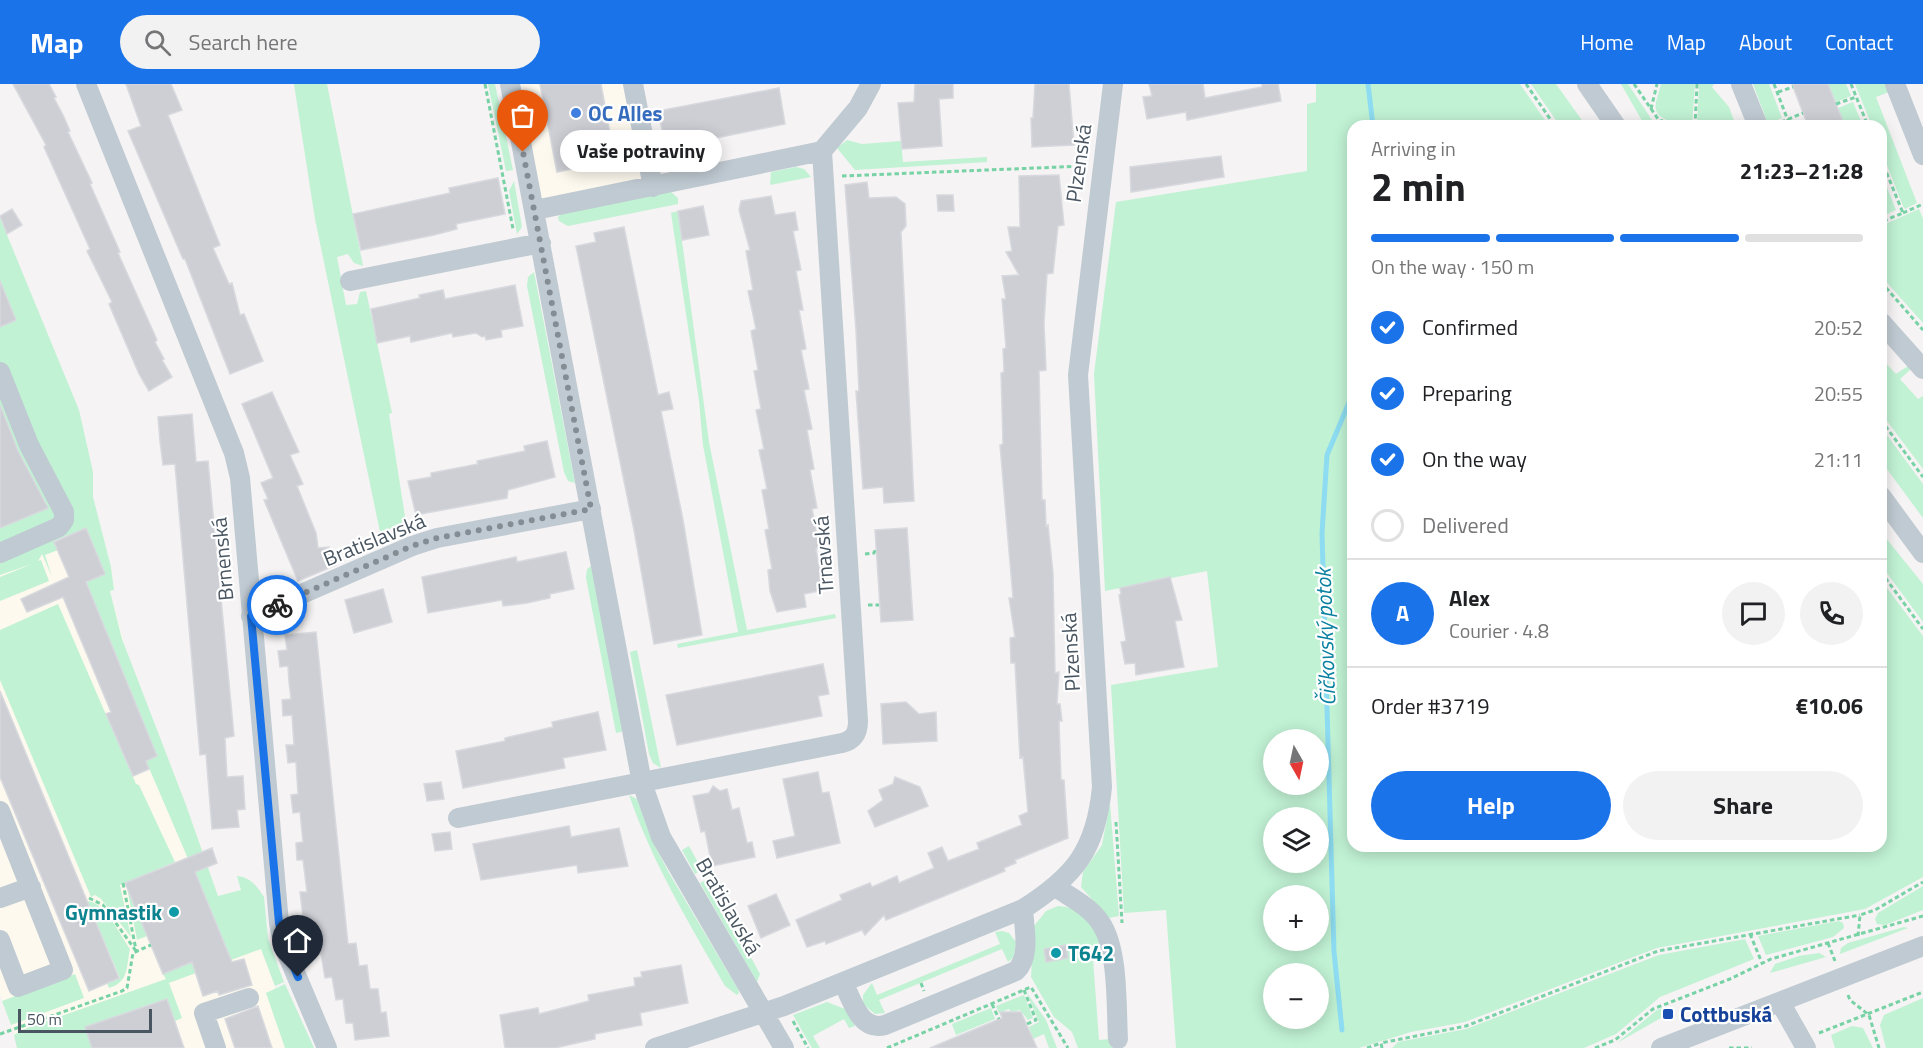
<!DOCTYPE html>
<meta charset="utf-8">
<style>
body{margin:0;font-family:"Titillium Web",sans-serif;background:#f2f2f2;color:#202124;height:100vh;display:flex;flex-direction:column;font-size:22px;white-space:nowrap}
*{box-sizing:border-box;margin:0}
p{font-size:20px;color:#757577}
.icon{flex:none;width:33px;height:33px;fill:none;stroke:currentColor;stroke-width:2;stroke-linecap:round;stroke-linejoin:round}
.map{position:relative;flex:1;overflow:hidden}
.sheet{position:absolute;left:1347px;top:36px;width:540px;height:732px;display:flex;flex-direction:column;background:#fff;border-radius:18px;box-shadow:0 3px 15px #0003}
.sheet>*{flex:none}
.needle{width:39px;rotate:171deg}
.fabs{position:absolute;left:1263px;top:645px;display:grid;gap:12px}
.fabs a{display:grid;place-items:center;width:66px;height:66px;border-radius:50%;background:#fff;box-shadow:0 3px 15px #0003;font-size:30px}
.scale{position:absolute;left:18px;bottom:15px;width:134px;box-sizing:border-box;padding-left:6px;border:3px solid #495661;border-top:0;font-size:16px;line-height:21px;white-space:nowrap;color:#495661;-webkit-text-stroke:4px #fff;paint-order:stroke}
.pin{position:absolute;display:grid;place-items:center;width:51px;height:51px;color:#fff;margin:-62px -26px;border-radius:50% 50% 50% 0;rotate:-45deg;box-shadow:0 0 6px #0007}
.pin .icon{rotate:45deg}
.courier{position:absolute;display:grid;place-items:center;width:60px;height:60px;margin:-30px;border:4px solid #1a73e8;border-radius:50%;background:#fff;color:#222;box-shadow:0 2px 8px #0007}
.bubble{position:absolute;height:42px;border-radius:21px;background:#fff;box-shadow:0 3px 15px #0003;font-size:20px;font-weight:700;line-height:42px;text-align:center}
.summary em{font-style:normal;font-weight:700}
.summary div{display:flex;flex-direction:column-reverse}
.summary{display:flex;align-items:center;justify-content:space-between;height:102px;padding:0 24px}
h1{font-size:39px;font-weight:700;line-height:45px}
.bar{display:grid;grid-template-columns:repeat(4,1fr);gap:9px 6px;align-content:center;height:72px;padding:0 24px}
.bar i{height:8px;border-radius:4px;background:#e0e0e0}
.bar .selected{background:#1a73e8}
.bar p{grid-column:span 4}
.line{display:flex;align-items:center;gap:15px;padding:0 24px;border-top:2px solid #e0e0e0}
.line div{flex:1}
.round{display:grid;place-items:center;flex:none;width:63px;height:63px;border-radius:32px;background:#f2f2f2}
ol{padding:0 24px;list-style:none}
li{display:flex;align-items:center;gap:18px;height:66px}
li p{margin-inline-start:auto}
li .icon{padding:6px;border-radius:50%;background:#1a73e8;color:#fff;stroke-width:4}
li:last-child{color:#757577}
li i{width:33px;height:33px;border:3px solid #e0e0e0;border-radius:50%}
.action{display:flex;gap:12px;margin-top:auto;padding:12px 24px}
.action a{flex:1;height:69px;border-radius:36px;background:#1a73e8;color:#fff;font-size:24px;font-weight:700;line-height:69px;text-align:center}
.action a+a{background:#f2f2f2;color:#202124}
header{display:flex;align-items:center;gap:36px;box-sizing:border-box;height:84px;padding:0 30px;background:#1a73e8;color:#fff}
header strong{font-size:28px}
nav{display:flex;gap:33px;margin-inline-start:auto;font-size:21px}
.search{width:420px;height:54px;background:#f2f2f2;display:flex;align-items:center;gap:15px;box-sizing:border-box;padding:0 21px;border-radius:33px;color:#757577;font-size:22px}
.map>svg:first-child{display:block}
</style>
<header>
<strong>Map</strong>
<div class="search"><svg class="icon" aria-label="search" viewBox="0 0 24 24"><circle cx="10" cy="10" r="6"/><path d="M15 15l6 6"/></svg>Search here</div>
<nav><a>Home</a><a>Map</a><a>About</a><a>Contact</a></nav>
</header>
<div class="map">
<svg width="1923" height="964" viewBox="0 0 1923 964">
<rect width="100%" height="100%" fill="#f5f3f3"/>
<path fill="#fdf9ee" d="M510,0H633L653,103L535,126Z
M99,438L111,483L114,506L110,507L129,577L186,721L218,812L241,806L296,964H20L11,941L0,911V491L38,477L50,458Z"/>
<path fill="#c1f2d4" fill-rule="evenodd" d="M294,0H327L363,182L354,179L348,170L337,173L346,221L357,220L360,208L366,207L392,329L389,330L406,439L380,448L315,135Z
M488,0H495L513,86L506,87Z
M1316,0H1520L1549,42H1353V762H1881V496L1923,552V793L1865,825L1657,864L1465,938L1411,948L1359,964H1176L1166,826L1124,829L1111,601L1218,583L1207,487L1105,507L1094,290L1116,118L1307,87V20L1316,18ZM1274,656H1318V700H1274ZM1274,734H1318V778H1274ZM1274,812H1318V856H1274ZM1274,890H1318V934H1274Z
M1531,0H1556L1586,42H1560Z
M1621,0H1628L1656,42H1645Z
M1661,0H1695L1692,42C1680,42 1680,40 1669,37C1648,29 1657,18 1661,0Z
M1699,0H1714L1712,3L1729,23L1736,42H1697Z
M1753,0H1769L1782,34L1768,40Z
M1828,0H1846L1851,12L1836,18Z
M1855,0H1886L1889,8L1876,13L1917,119L1905,125L1903,122L1881,66V42H1872Z
M1853,18L1863,42H1851L1849,38L1844,40L1838,24Z
M847,56L862,60L901,57L903,78L987,73V78L855,86L837,64Z
M796,83L804,85L811,93L770,101L771,88Z
M1882,91L1896,126L1881,133V92Z
M514,97L522,143L517,150L509,107Z
M670,107L678,114V120L568,142L559,137L558,133L561,130Z
M1919,125L1923,135V239L1881,192V142Z
M678,127L709,358L747,546L835,530L836,534L678,564L677,560L738,548L703,361L699,317L671,129Z
M0,134L79,326L93,388V413L111,483L114,506L110,507L122,555L186,721L218,812L241,806L237,792C250,793 257,802 264,813L268,855L284,898L275,902L261,865L169,899L182,934L175,937L166,915L85,943L92,964H17L14,951L22,946L166,895L163,890L226,863L146,677L130,605L86,498L105,490L86,444L54,457L58,466L45,471L52,493L42,470L38,477L41,476L49,497L0,517V493L32,480L0,491Z
M534,188L575,399L568,397L564,388L527,202L528,193Z
M1881,274L1896,290L1908,282L1910,286L1900,295L1918,315L1923,312V385L1881,329Z
M1881,343L1923,400V434L1881,377Z
M1881,448L1923,500V538L1881,481Z
M591,482L625,647L616,649L586,494L587,485Z
M58,520L136,700L139,701L175,778L120,801L131,853L101,815L95,811L91,813L0,596V546Z
M637,566L661,684L653,679L649,670L630,568Z
M629,711L637,715L656,764L669,789L738,905L739,909L737,911L725,902C689,839 653,780 629,711Z
M1110,719L1119,832L1109,834L1081,803L1083,788L1102,761Z
M689,762L702,786L695,790L682,766Z
M708,795L760,890L757,898L700,799Z
M1923,802V826L1885,841L1877,840L1875,835L1878,829Z
M127,804L147,852L137,856Z
M87,817C105,818 120,851 130,865C126,884 129,898 109,904L107,899L120,894Z
M1058,822C1085,824 1092,839 1103,861L1092,862L1099,956L1110,955L1117,964H1078L1072,948L1054,933L1031,893L1034,842L1046,827Z
M1839,837L1843,839L1844,844L1833,853L1766,871L1758,852Z
M1904,843L1908,844L1840,870L1841,864L1848,859Z
M1002,847L1009,849L1016,858L1014,873L1008,878L1002,865L879,916L885,929L875,930L863,920V911L872,899L877,911L1000,860L995,848Z
M1745,855L1754,875L1660,913L1616,950L1584,964H1392L1398,958L1466,945L1659,871Z
M1819,869L1826,873L1770,889L1775,880L1799,872Z
M75,890L84,914L11,941L2,917Z
M285,900L314,964H285L266,909Z
M1027,909L1046,936L1057,964H1049L1044,950L1033,955L1029,943L1039,938Z
M1024,911L1033,934L1028,936L1020,926L1011,928L1009,925L999,929L996,922Z
M1923,914V964H1886L1880,941L1884,931Z
M827,918L845,925L855,942L849,944L844,935L813,952L820,964H812L793,931Z
M991,924L995,935L956,951L952,940Z
M1662,924L1668,930L1617,959L1657,926Z
M1852,942L1863,944L1873,964H1835L1831,951Z"/>
<g fill="none" stroke-linecap="round" stroke-linejoin="round">
<path stroke="#8ddcf1" stroke-width="5" d="M1368,0L1373,42
M1342,946L1334,868L1322,449L1327,371L1353,309"/>
</g>
<path fill="#cdcfd5" stroke="#d7d9de" stroke-width="1.5" d="M13,0H49L56,13L54,14L63,31L70,47L68,48L92,99L90,100L120,168L118,169L157,256L155,258L164,275L162,276L172,293L149,307L139,290L109,220L112,218L87,167L90,165L44,63L46,61Z
M126,0H171L182,26L168,31L220,161L213,164L229,200L232,199L240,231L244,230L263,277L230,290L185,175H183L128,47L141,42Z
M540,0H601L615,76L557,88Z
M915,0H953V14L939,15L942,62L902,65L898,19L914,18Z
M1035,0H1069L1074,61L1032,63L1031,34H1033Z
M1149,0H1203L1205,14L1262,3V0H1278L1281,17L1187,36L1186,28L1147,35L1143,13L1152,12Z
M1792,0H1828L1845,42H1808Z
M779,4L785,40L666,64L658,27Z
M1221,72L1224,93L1131,108L1130,83Z
M1059,91L1064,141L1058,142L1053,189L1047,190L1044,239L1046,286L1039,287L1042,416H1045L1046,442L1048,441L1053,489L1055,589L1059,588L1057,620H1060L1062,637H1059L1061,696H1064L1068,754L1015,776L1016,779L1004,784L1005,787L886,836L884,831L865,851L862,846L826,860L825,857L807,863L796,836L842,816L840,811L870,799L872,803L897,792L899,799L934,784L928,769L942,763L948,777L979,765L977,759L1022,741L1019,732L1028,728L1023,673L1020,674L1015,579H1011L1010,554L1015,553L1009,514H1013L1000,361L1003,360L1001,289L1004,288L1003,265L1006,264L1002,215H1006L1002,192L1019,191L1006,168L1012,167L1008,143H1020L1019,92Z
M498,94L505,130L456,140L457,145L434,151L361,166L353,130L450,109L449,104Z
M867,98L869,114L896,113L905,120L906,142L901,148L914,417L884,419L883,403L863,405L856,307H859L856,246L845,101Z
M937,111H953L954,127H938Z
M771,112L775,131L795,128L798,146L793,147L801,186L796,187L803,226H799L806,265L801,266L809,305L804,306L812,345L807,346L814,385L810,386L817,424L812,425L820,464L816,465L824,506L804,510L806,523L777,528L770,507L768,486L772,485L765,446L769,445L762,406L767,405L759,366L764,365L756,326L761,325L754,287L758,286L751,247L756,245L748,207L753,206L746,167L750,166L739,126L741,117Z
M703,122L709,151L682,156L678,127Z
M12,125L22,141L7,150L0,132Z
M624,143L658,311L669,308L673,325L661,327L683,436L702,551L654,560L634,446L576,162L596,158L594,149Z
M0,197L16,236L0,243Z
M515,201L523,242L501,246L502,253L486,256L485,252L482,253L476,249L453,253L452,249L411,258L410,252L377,259L371,225L420,214L419,211L443,206L445,215Z
M272,308L299,368L290,371L303,400L297,402L316,449L318,464L329,463L336,481L298,497L264,416L268,415L261,399L273,394L242,320Z
M0,321L18,367L48,424L0,444Z
M192,330L196,378L208,377L234,652L225,654L227,693L243,692L245,725L237,726L239,743L212,745L206,670L200,671L175,380L163,381L160,357L158,333Z
M547,357L555,393L508,406L507,414L416,431L408,397L431,393V389L478,380L477,377L525,367L524,362Z
M86,444L105,490L86,498L157,672L146,677L149,685L133,692L106,630L111,628L63,513L27,528L21,515L69,493L54,458Z
M907,444L913,536L881,538L875,446Z
M566,468L574,505L550,510V514L527,519L503,522L502,516L428,529L422,493L516,473L517,478Z
M1170,493L1182,536L1175,537L1184,583L1136,591L1135,579L1125,580L1121,558L1126,557L1119,511L1121,510L1120,504Z
M383,505L392,538L354,549L345,516Z
M316,548L348,860L356,859L359,882L367,881L370,905H378L381,929L386,928L389,952L355,956L353,939H346L343,915L336,916L332,893L325,894L321,870L315,871L312,847L305,848L300,808H307L303,776H297L296,759L303,758L300,728L293,729L291,711L298,710L296,678L288,679L287,669L286,661H294L292,631L283,632L282,616L291,615L289,598L288,582L280,583L278,567L287,566L285,551Z
M823,580L829,610L818,612L822,632L677,661L666,611Z
M0,607L119,894L89,907L0,693Z
M906,618L919,630L936,628L937,657L883,660L881,620Z
M598,628L606,666L563,674L565,684L463,704L456,667L505,657V654L553,643L552,638Z
M818,688L822,709L829,708L840,759L777,774L773,757L795,752L783,695Z
M895,693L920,703L928,722L875,743L868,727L883,716L879,706L893,700Z
M441,698L444,715L427,717L424,700Z
M713,702L720,707L727,705L732,726L739,724L747,759L752,758L755,773L712,782L705,747L701,748L693,712L709,709Z
M569,742L571,753L619,744L628,782L578,789L577,781L481,796L473,760Z
M450,748L452,765L435,767L432,750Z
M212,764L217,779L195,788L232,878L244,875L252,901L219,911L218,907L203,912L192,878L163,890L125,799Z
M776,810L790,841L761,854L748,822Z
M1066,861L1068,874L1046,878L1044,865Z
M681,881L688,919L640,929L642,941L595,950V955L555,964H505L500,931L538,924L539,930L589,917L588,911L635,902L634,894L642,893L641,888Z
M167,915L184,964H92L85,943Z
M258,922L272,964H235L225,935Z
M1000,928H1021L1037,964H930L1002,934Z"/>
<g fill="none" stroke-linecap="round" stroke-linejoin="round">
<path stroke="#77d2a5" stroke-width="3" stroke-dasharray="4.5 3" stroke-linecap="butt" d="M485,0L513,145
M1526,0L1555,42
M1634,0L1658,35L1674,42
M1774,0L1790,42
M1851,0L1868,42
M1778,8L1793,3
M1836,20L1856,13
M1651,25L1657,0
M1774,41L1803,29
M1695,42L1697,0
M1881,75L1903,129L1881,138
M842,92L1084,82
M1903,129L1923,120
M1881,198L1923,246
M1881,336L1923,393
M865,470L874,469L876,464
M1881,488L1923,545
M868,521H879
M1116,738L1122,839
M123,799L136,866
M89,814L103,821L136,867
M1750,850L1762,879
M1858,852L1860,831L1875,826L1923,798
M1828,859L1835,877
M921,899L924,907
M1024,906L1036,936L1027,940
M1848,911L1850,916L1869,931L1879,964
M992,920L999,935
M793,937L808,964
M1819,949L1923,908
M0,950L122,907L127,904L133,869L151,861
M887,964L1031,903L1068,964
M1367,964L1381,959
M1382,964L1381,959L1466,942L1658,867L1860,831
M1595,964L1615,956L1653,925L1730,895L1771,875L1923,832
M1729,964H1752"/>
<path stroke="#c0cad2" stroke-width="20" d="M86,0L234,369L240,394L279,839L283,860L327,964
M510,0L642,699L661,753L784,964
M633,0L653,103
M1587,0L1616,42
M1741,0L1758,42
M1895,0L1923,71
M535,126L822,67L858,24L871,0
M350,197L541,159
M1881,238L1923,285
M0,288L29,361L64,428V436L59,443L0,469
M1881,412L1923,469
M251,532L412,462L437,454L591,425
M0,727L63,886L18,903L0,856
M458,734L842,659C854,656 858,649 858,637L822,67
M1057,804C1072,814 1090,823 1100,838C1119,865 1116,922 1118,955
M0,814L31,803
M843,898C852,916 860,948 885,941L1016,887C1031,873 1024,844 1023,825
M1780,918L1806,964
M216,964L204,929L249,914
M655,964L784,922L1023,825C1075,792 1096,766 1102,703L1078,291L1113,0
M1661,964L1923,862"/>
</g>
<g fill="none" stroke-linecap="round" stroke-linejoin="round">
<path stroke="#858d94" stroke-width="6" stroke-dasharray="0 10.8" d="M277,521L412,462L437,454L591,425L523,68"/>
<path stroke="#1a73e8" stroke-width="8" d="M277,521L251,532L279,839L284,860L298,893"/>
</g>
<circle fill="#3f7fe0" stroke="#fff" stroke-width="2" cx="576" cy="29" r="6"/>
<g fill="#0f9aa8" stroke="#fff" stroke-width="2">
<circle cx="174" cy="828" r="6"/>
<circle cx="1056" cy="869" r="6"/>
</g>
<rect fill="#1a4fb4" stroke="#fff" stroke-width="2" x="1662" y="924" width="12" height="12" rx="3"/>
<g text-anchor="middle" dominant-baseline="central" stroke-width="4.5" stroke-linejoin="round" paint-order="stroke">
<g font-size="21" font-weight="bold" fill="#366cbe" stroke="#fff" text-anchor="start">
<text x="588" y="29">OC Alles</text>
</g>
<g font-size="21" fill="#495661" stroke="#fff">
<text transform="translate(1078 79) rotate(-82)">Plzenská</text>
<text transform="translate(374 455) rotate(-22)">Bratislavská</text>
<text transform="translate(823 471) rotate(-94)">Trnavská</text>
<text transform="translate(222 475) rotate(-95)">Brnenská</text>
<text transform="translate(1070 568) rotate(-93)">Plzenská</text>
<text transform="translate(729 822) rotate(60)">Bratislavská</text>
</g>
<g font-size="21" font-weight="bold" fill="#0d838f" stroke="#fff" text-anchor="end">
<text x="162" y="828">Gymnastik</text>
<text x="1068" y="869" text-anchor="start">T642</text>
</g>
<g font-size="21" font-weight="bold" fill="#164399" stroke="#fff" text-anchor="start">
<text x="1680" y="930">Cottbuská</text>
</g>
<g font-size="22" font-style="italic" fill="#08809f" stroke="#fff">
<text transform="translate(1325 553) rotate(-92)">Čičkovský potok</text>
</g>
</g>
</svg>
<div class="fabs">
<a><svg class="needle" viewBox="-14 -14 28 28"><path d="M0-13l5 13h-10z" fill="#e53935"/><path d="M0 13l5-13h-10z" fill="#757577"/></svg></a>
<a><svg class="icon" aria-label="layers" viewBox="0 0 24 24"><path d="M12 4l9 5-9 5-9-5zM3 14l9 5 9-5"/></svg></a>
<a>+</a>
<a>−</a>
</div>
<div class="scale">50 m</div>
<div class="pin" style="left:523px;top:68px;background:#ea580c"><svg class="icon" aria-label="bag" viewBox="0 0 24 24"><path d="M5 8h14l-1 12H6zM9 8a3 3 0 0 1 6 0"/></svg></div>
<div class="pin" style="left:298px;top:893px;background:#1f2937"><svg class="icon" aria-label="home" viewBox="0 0 24 24"><path d="M3 11l9-7 9 7M6 9v11h12V9"/></svg></div>
<div class="courier" style="left:277px;top:521px"><svg class="icon" aria-label="bike" viewBox="0 0 24 24"><circle cx="6" cy="16" r="4"/><circle cx="18" cy="16" r="4"/><path d="M6 16l4-8h5l3 8M10 8l3 8H6M13 5h3"/></svg></div>
<div class="bubble" style="left:560px;top:46px;width:162px">Vaše potraviny</div>
<section class="sheet">
<div class="summary"><div><h1>2 min</h1><p>Arriving in</p></div><em>21:23–21:28</em></div>
<div class="bar"><i class="selected"></i><i class="selected"></i><i class="selected"></i><i></i><p>On the way · 150 m</p></div>
<ol>
<li><svg class="icon" aria-label="check" viewBox="0 0 24 24"><path d="M5 12l5 5 9-10"/></svg>Confirmed<p>20:52</p></li>
<li><svg class="icon" aria-label="check" viewBox="0 0 24 24"><path d="M5 12l5 5 9-10"/></svg>Preparing<p>20:55</p></li>
<li><svg class="icon" aria-label="check" viewBox="0 0 24 24"><path d="M5 12l5 5 9-10"/></svg>On the way<p>21:11</p></li>
<li><i></i>Delivered</li>
</ol>
<div class="line" style="height:108px"><b class="round" style="background:#1a73e8;color:#fff">A</b><div><b>Alex</b><p>Courier · 4.8</p></div><a class="round"><svg class="icon" aria-label="chat" viewBox="0 0 24 24"><path d="M4 5h16v11H9l-5 4z"/></svg></a><a class="round"><svg class="icon" aria-label="phone" viewBox="0 0 24 24"><path d="M5 4h4l2 5-3 2q2 4 5 5l2-3 5 2v4C11 20 4 13 5 4z"/></svg></a></div>
<div class="line" style="height:78px"><div>Order #3719</div><b>€10.06</b></div>
<div class="action"><a>Help</a><a>Share</a></div>
</section>
</div>
